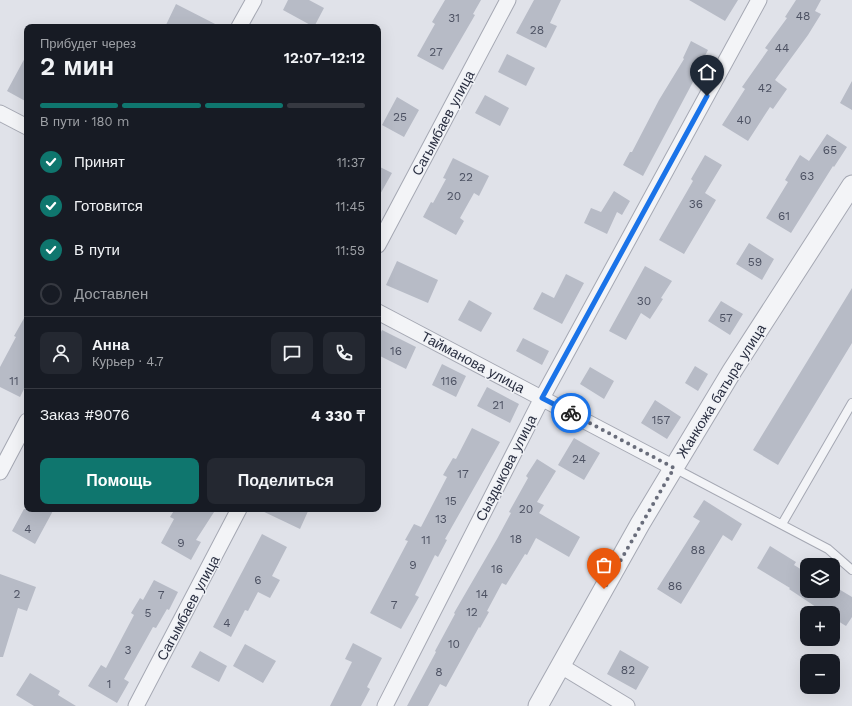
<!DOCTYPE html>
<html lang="ru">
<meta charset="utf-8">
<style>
body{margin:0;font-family:"Work Sans",sans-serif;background:#242831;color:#f1f3f6;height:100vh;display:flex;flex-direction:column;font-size:15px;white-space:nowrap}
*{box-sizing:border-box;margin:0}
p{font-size:13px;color:#9ea1a6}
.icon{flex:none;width:22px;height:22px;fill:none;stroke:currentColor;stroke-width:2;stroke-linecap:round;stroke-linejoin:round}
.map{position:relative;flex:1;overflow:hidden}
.details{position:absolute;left:24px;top:24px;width:357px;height:488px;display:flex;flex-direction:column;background:#171b24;border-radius:8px;box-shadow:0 4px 16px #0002}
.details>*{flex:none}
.tools{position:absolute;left:800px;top:558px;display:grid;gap:8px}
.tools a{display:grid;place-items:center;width:40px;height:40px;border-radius:8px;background:#171b24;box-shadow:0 4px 16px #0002;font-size:20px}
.pin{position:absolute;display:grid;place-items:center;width:34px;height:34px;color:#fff;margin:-41px -17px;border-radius:50% 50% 50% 0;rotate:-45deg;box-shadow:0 0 4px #0007}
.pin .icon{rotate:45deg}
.courier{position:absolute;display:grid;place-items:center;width:40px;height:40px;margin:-20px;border:3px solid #1a73e8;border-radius:50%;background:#fff;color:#222;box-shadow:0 1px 5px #0007}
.head em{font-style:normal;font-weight:600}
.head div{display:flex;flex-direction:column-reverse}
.head{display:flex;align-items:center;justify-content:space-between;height:68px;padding:0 16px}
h1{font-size:26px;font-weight:600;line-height:30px}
.bar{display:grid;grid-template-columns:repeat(4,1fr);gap:6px 4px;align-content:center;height:48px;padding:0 16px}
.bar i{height:5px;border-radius:3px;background:#363941}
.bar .on{background:#0f766e}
.bar p{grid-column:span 4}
.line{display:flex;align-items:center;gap:10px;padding:0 16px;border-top:1px solid #363941}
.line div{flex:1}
.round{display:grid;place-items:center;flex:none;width:42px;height:42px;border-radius:8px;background:#242831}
ol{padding:0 16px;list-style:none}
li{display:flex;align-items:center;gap:12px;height:44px}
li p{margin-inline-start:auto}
li .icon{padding:4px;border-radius:50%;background:#0f766e;color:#fff;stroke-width:4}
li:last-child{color:#9ea1a6}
li i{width:22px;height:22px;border:2px solid #363941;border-radius:50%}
.cta{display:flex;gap:8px;margin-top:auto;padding:8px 16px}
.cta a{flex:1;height:46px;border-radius:8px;background:#0f766e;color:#fff;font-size:16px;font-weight:600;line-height:46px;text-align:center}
.cta a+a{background:#242831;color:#f1f3f6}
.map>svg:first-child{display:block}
</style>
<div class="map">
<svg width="852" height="706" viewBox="0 0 852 706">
<rect width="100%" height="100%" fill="#e0e2e9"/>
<path fill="#b7bbc6" d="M288,0H309L324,8L314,27L283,10Z
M445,0H481L473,14L475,15L443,70L417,56L435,24L432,22Z
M534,0H561L550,23L557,26L546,48L516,33Z
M689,0H738L725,21Z
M796,0H821L815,11L821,14L808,35L775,80L787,89L773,109L770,107L748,141L722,125L745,89L742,87L768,50L765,48L787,18L785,17Z
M176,4L221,27H165Z
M691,41L708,50L693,79L694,80L643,176L623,165L630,152H632L659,100L684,59L683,58Z
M27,54V102L7,91Z
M507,54L535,68L526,86L498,72Z
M852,81V110L840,103Z
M485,95L509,108L500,126L475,113Z
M397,97L419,110L404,137L382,125Z
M827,134L847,147L834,167L833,166L791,233L766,218L788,182L785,180L800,155L809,161Z
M705,155L722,165L705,193L716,200L684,254L659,240L693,181L691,179Z
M453,158L489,176L479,196L474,193L460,218L464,221L456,235L423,217L431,202L433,203L446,179L443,178Z
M378,166L392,173L378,198Z
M614,191L630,201L622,215L617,212L607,234L584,223L591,208L601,212Z
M749,243L774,259L762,280L736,264Z
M397,261L438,280L428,303L386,285Z
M645,266L672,281L661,298L663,299L650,319L641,313L626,340L609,331Z
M566,274L584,283L562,324L533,309L542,292L554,298Z
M852,288V343L778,465L753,450Z
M469,300L492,313L481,332L458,320Z
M721,301L743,314L730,335L708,321Z
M27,313V383L20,397L0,387V367L16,337L14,336Z
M382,330L416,347L406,369L378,355V338Z
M523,338L549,351L542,365L516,351Z
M442,364L466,376L456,397L432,385Z
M695,366L708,374L698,391L685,383Z
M590,367L614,381L604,399L580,384Z
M487,387L519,404L510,423L477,406Z
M655,400L681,417L667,439L641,423Z
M472,428L500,442L445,539L447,540L438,557L435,555L415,595L419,597L401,629L370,613L408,541L405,540L414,524L421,527L447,477L443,475L453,458L456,459Z
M574,438L600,453L584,480L558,465Z
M537,459L556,471L537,502L544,505L539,513L580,537L569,557L536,538L527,555L525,554L506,585L502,583L487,611L489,612L480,628L479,627L446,687L440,684L428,706H407L436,652L435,651L455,614L454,613L497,539L511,513L509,512L528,478L526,476Z
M704,500L742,524L732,541L723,535L681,604L657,589L700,521L693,517Z
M24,509H54L35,544L12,531Z
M175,509H216L196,540L201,542L191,560L161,543L174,519L170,517Z
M258,509H309L300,529Z
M262,534L287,547L272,576L280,580L270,598L258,592L248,611L245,610L231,637L213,627Z
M770,546L796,562L794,565L807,573V591H835L837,588L852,597V617L846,626L833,618V613H825L789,589L790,588L757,568Z
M0,574L36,587L27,611L18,608L3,657H0Z
M154,580L178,592L169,610L167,609L156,628L153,627L124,679L129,682L117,703L88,686L101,665L106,668L134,615L131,613L140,598L143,600Z
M353,643L382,658L367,687L370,689L361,706H330L352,662L345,659Z
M245,644L276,661L263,683L233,666Z
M620,650L649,667L636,690L607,674Z
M200,651L227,666L219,682L191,667Z
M30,673L60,691L58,695L76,706H34L16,695Z"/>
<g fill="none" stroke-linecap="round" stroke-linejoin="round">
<defs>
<path id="service" d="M674,468L828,549L852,570
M782,524L852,403"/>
<path id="minor" d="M239,27L254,0
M0,113L27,127
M378,245L508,0
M378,312L674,468
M0,472L27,421
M561,666L627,706
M136,706L239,509
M385,706L542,398L759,0"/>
<path id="tertiary" d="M538,706L640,524L732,371L852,185"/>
</defs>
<use href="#service" stroke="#a5a8b3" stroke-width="10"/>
<use href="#minor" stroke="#a5a8b3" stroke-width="17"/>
<use href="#tertiary" stroke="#a5a8b3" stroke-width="21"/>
<use href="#service" stroke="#f3f4f7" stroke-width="8"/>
<use href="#minor" stroke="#f3f4f7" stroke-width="15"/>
<use href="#tertiary" stroke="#f3f4f7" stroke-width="19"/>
</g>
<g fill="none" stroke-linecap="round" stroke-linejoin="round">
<path stroke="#696d7b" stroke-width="4" stroke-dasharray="0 7.2" d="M571,413L674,468L604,589"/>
<path stroke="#1a73e8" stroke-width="5" d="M571,413L542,398L707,96"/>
</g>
<g text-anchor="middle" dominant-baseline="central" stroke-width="3" stroke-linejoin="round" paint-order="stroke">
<g font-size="12" fill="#4c5162">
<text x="803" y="16">48</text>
<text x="454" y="18">31</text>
<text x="537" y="30">28</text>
<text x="782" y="48">44</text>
<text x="436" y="52">27</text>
<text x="765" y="88">42</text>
<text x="400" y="117">25</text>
<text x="744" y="120">40</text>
<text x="830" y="150">65</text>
<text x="807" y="176">63</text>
<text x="466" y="177">22</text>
<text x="454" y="196">20</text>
<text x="696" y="204">36</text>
<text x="784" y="216">61</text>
<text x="755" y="262">59</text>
<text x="644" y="301">30</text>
<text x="726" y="318">57</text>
<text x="396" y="351">16</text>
<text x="14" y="381">11</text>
<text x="449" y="381">116</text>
<text x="498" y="405">21</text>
<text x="661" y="420">157</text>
<text x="579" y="459">24</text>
<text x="463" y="474">17</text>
<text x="451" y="501">15</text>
<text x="526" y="509">20</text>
<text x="441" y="519">13</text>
<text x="28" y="529">4</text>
<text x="516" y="539">18</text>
<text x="426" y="540">11</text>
<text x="181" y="543">9</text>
<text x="698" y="550">88</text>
<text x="413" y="565">9</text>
<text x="497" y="569">16</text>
<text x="258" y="580">6</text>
<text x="675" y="586">86</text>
<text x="17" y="594">2</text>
<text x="482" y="594">14</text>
<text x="161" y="595">7</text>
<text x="394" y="605">7</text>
<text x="472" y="612">12</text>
<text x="148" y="613">5</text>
<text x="227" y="623">4</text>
<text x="454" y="644">10</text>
<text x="128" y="650">3</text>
<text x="628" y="670">82</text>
<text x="439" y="672">8</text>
<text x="109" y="684">1</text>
</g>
<g font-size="14" fill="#292e40" stroke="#f0f2f6">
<text transform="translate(443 123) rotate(-62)">Сагымбаев улица</text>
<text transform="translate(473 362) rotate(28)">Тайманова улица</text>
<text transform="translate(721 391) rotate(-58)">Жанкожа батыра улица</text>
<text transform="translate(506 468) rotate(-63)">Сыздыкова улица</text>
<text transform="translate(188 608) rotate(-62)">Сагымбаев улица</text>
</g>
</g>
</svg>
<div class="tools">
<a><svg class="icon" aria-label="layers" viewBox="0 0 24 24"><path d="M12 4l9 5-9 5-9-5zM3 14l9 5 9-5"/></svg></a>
<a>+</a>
<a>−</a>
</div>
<div class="pin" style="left:604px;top:589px;background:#ea580c"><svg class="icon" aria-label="bag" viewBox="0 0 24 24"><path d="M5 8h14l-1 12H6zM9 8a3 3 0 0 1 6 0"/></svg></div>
<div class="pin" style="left:707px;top:96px;background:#1f2937"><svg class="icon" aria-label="home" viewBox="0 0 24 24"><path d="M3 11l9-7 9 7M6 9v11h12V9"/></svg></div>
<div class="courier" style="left:571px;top:413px"><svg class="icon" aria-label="bike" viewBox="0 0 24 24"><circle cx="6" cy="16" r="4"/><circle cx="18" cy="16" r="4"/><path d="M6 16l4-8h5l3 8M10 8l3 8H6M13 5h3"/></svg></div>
<section class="details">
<div class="head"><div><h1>2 мин</h1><p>Прибудет через</p></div><em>12:07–12:12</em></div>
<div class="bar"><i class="on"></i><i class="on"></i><i class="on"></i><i></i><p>В пути · 180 m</p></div>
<ol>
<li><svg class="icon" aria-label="check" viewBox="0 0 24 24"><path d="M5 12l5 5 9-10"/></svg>Принят<p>11:37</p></li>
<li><svg class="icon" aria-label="check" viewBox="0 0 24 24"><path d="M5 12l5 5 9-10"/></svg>Готовится<p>11:45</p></li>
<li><svg class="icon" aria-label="check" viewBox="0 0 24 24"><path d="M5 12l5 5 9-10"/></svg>В пути<p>11:59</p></li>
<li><i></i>Доставлен</li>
</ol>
<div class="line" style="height:72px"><a class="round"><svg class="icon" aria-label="person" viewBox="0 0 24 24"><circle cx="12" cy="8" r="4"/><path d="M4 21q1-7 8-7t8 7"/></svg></a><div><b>Анна</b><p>Курьер · 4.7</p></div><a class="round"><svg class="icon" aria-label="chat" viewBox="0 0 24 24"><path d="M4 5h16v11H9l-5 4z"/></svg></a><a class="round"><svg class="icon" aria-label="phone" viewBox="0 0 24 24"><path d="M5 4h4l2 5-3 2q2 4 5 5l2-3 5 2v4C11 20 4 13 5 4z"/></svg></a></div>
<div class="line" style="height:52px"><div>Заказ #9076</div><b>4 330 ₸</b></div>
<div class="cta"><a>Помощь</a><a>Поделиться</a></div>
</section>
</div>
